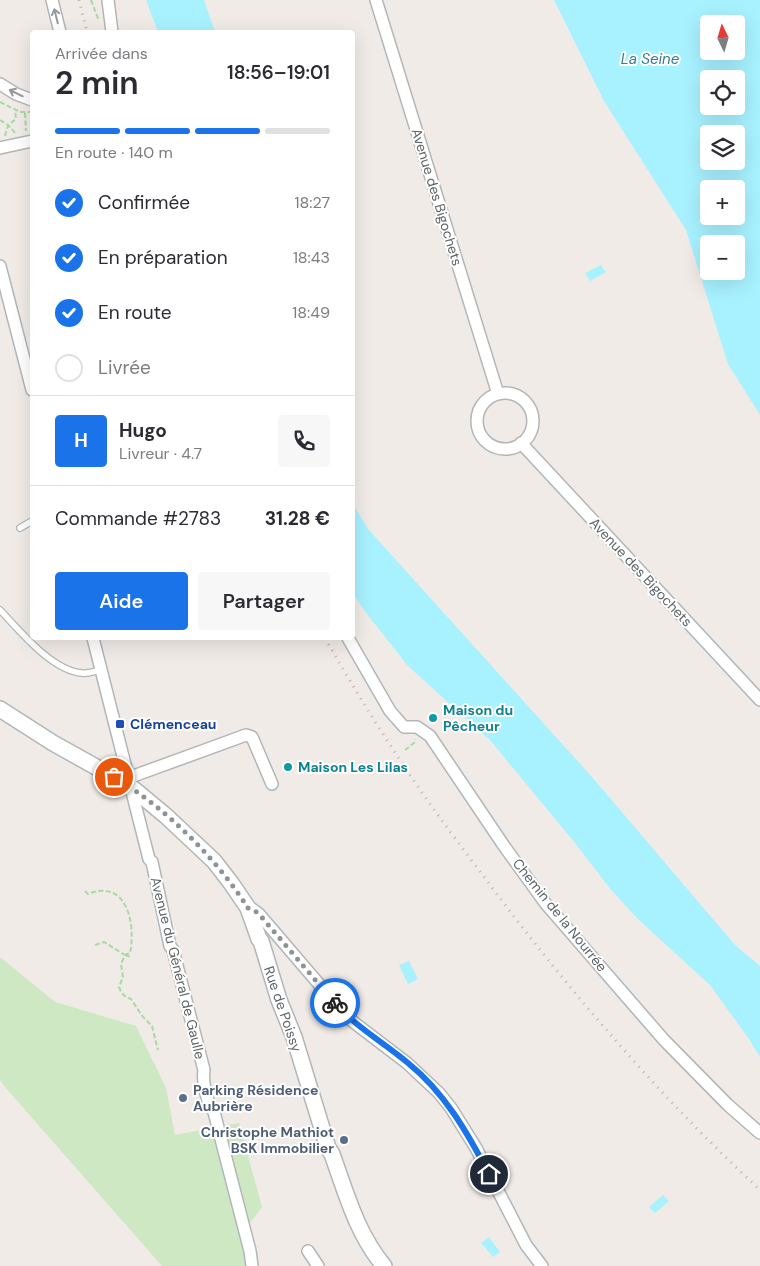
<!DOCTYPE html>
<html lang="fr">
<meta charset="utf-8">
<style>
body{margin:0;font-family:"DM Sans",sans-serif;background:#f7f7f7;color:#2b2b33;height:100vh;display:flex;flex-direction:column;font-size:19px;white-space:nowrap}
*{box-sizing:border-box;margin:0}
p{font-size:16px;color:#7c7c81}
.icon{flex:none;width:28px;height:28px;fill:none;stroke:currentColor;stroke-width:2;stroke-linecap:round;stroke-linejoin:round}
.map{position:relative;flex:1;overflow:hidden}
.side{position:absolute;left:30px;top:30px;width:325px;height:610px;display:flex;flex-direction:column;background:#fff;border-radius:5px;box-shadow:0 5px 20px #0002}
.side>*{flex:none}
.needle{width:32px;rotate:355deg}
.fabs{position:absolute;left:700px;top:15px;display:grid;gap:10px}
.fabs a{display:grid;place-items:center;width:45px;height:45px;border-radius:5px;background:#fff;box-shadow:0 5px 20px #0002;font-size:25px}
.pin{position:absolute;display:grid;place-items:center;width:42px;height:42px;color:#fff;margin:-21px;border:2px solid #fff;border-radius:50%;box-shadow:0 1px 5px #0007}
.courier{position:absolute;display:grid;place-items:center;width:50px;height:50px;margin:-25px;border:4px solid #1a73e8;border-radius:50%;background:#fff;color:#222;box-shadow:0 1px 6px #0007}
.head em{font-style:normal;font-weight:600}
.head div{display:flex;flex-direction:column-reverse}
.head{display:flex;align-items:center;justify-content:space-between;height:85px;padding:0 25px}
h1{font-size:32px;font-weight:600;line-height:38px}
.bar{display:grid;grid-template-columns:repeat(4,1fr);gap:8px 5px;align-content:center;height:60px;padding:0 25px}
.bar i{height:6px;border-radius:4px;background:#e1e1e2}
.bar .selected{background:#1a73e8}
.bar p{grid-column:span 4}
.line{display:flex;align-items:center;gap:12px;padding:0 25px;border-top:1px solid #e1e1e2}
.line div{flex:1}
.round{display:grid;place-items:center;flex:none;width:52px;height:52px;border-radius:5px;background:#f7f7f7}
ol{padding:0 25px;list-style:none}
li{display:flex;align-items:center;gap:15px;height:55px}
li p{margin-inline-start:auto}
li .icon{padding:5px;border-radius:50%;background:#1a73e8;color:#fff;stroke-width:4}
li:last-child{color:#7c7c81}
li i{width:28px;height:28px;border:2px solid #e1e1e2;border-radius:50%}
.primary-button{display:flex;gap:10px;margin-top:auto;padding:10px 25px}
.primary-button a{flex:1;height:58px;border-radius:5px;background:#1a73e8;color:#fff;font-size:20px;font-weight:600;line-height:58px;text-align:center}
.primary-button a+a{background:#f7f7f7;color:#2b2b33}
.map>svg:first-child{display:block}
</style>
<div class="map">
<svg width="760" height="1266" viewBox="0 0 760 1266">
<rect width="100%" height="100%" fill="#f0ebe6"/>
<path fill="#cde8c3" d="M0,957L55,1002L136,1026L166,1088L175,1135L239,1123L262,1207L243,1232L250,1266H162L5,1087L0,1080Z"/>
<path fill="#a8f1ff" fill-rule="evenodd" d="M146,0H204L215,32H158Z
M554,0H760V415L728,364L686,230L604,101ZM709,24H736V51H709ZM709,79H736V106H709ZM709,134H736V161H709ZM709,189H736V216H709ZM709,244H736V271H709Z
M601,265L606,272L590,281L585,273Z
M353,504L368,529L592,777L735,945L760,966V1057L749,1039L710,985L639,920L612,891L575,843L490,740L408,666L367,614L353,594Z
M409,961L418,979L408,984L399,965Z
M663,1195L669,1201L655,1213L649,1207Z
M489,1237L500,1252L493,1257L481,1243Z"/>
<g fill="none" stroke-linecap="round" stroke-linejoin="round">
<defs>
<path id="lane" d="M20,528L32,521
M0,610C20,631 52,671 82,673C88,674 95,671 101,670"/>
<path id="street" d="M52,0L60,32
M108,0L112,32
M376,0L498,394
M0,84L16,94L32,100
M0,148L32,141
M0,266L32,390
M477 421a28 28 0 1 1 56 0a28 28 0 1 1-56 0Z
M521,443L760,700
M93,638L149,859L152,862L170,946L173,950L204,1070C202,1083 207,1102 214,1112L250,1251L252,1266
M348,638L390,711L404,727H417L430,736L504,846L546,904L664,1040L728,1105L760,1133
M128,778L246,735L252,737L272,784
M248,908L252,909L259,914L348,1018L407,1063L439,1093L451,1108L476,1148L526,1245L542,1266
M308,1251L318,1266"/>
<path id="secondary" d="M0,709L53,743L130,786L166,816L214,861L231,883L248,908L259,939L261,941L279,1000L294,1037L328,1148L332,1154C346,1193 357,1234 384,1266"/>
</defs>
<use href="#lane" stroke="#b2b6b9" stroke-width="8"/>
<use href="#street" stroke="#b2b6b9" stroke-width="14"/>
<use href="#secondary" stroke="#b1b6b9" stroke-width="18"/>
<path stroke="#a6daa5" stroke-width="2" stroke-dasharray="5 2.5" stroke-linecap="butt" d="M91,0L99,21
M0,102L20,112H30
M25,113L26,131
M0,120L8,125L16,134
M5,136L8,125L16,119L15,110
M31,230H32
M405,750L414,743L415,739
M85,891L88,894C127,878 136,924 130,953L125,955
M95,945L104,942L125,955L121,964L123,977L119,987C122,994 124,997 131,999L143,1017L152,1026L158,1050
M125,955L131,957"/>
<use href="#lane" stroke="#fff" stroke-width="5.5"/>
<use href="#street" stroke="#fff" stroke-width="11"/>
<use href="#secondary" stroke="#fff" stroke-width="15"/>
<path stroke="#b3b4b5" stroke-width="3" stroke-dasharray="1 6" stroke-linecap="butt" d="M79,0L87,32
M325,638C361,701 400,763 443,822C458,843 475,864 490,885C572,994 660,1097 760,1190"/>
</g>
<defs><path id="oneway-shaft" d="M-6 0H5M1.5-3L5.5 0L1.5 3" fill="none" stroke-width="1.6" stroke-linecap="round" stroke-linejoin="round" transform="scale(1.25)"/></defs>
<g stroke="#969a9c">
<use href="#oneway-shaft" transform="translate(56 16) rotate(-104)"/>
<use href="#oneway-shaft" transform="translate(16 93) rotate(-154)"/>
</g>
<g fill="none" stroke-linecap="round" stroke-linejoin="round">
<path stroke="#919393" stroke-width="5" stroke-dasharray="0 9" d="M114,777C165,807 217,859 248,908L252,909L259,914L335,1003"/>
<path stroke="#1a73e8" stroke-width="6" d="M335,1003C357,1028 383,1042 408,1063C445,1093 467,1132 489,1174"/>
</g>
<g fill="#0f9aa8" stroke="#fff" stroke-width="2">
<circle cx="433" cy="718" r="5"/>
<circle cx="288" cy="767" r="5"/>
</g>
<rect fill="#1a4fb4" stroke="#fff" stroke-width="2" x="115" y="719" width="10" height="10" rx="2.5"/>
<g fill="#5c6f8a" stroke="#fff" stroke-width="2">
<circle cx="183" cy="1098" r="5"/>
<circle cx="344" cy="1140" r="5"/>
</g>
<g text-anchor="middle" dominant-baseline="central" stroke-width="4" stroke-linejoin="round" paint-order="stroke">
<g font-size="14" fill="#5e6467" stroke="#fff">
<text transform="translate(437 197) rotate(73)">Avenue des Bigochets</text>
<text transform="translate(641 572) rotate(47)">Avenue des Bigochets</text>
<text transform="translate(560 915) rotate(51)">Chemin de la Nourrée</text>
<text transform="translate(178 968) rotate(76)">Avenue du Général de Gaulle</text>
<text transform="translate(283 1009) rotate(71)">Rue de Poissy</text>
</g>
<g font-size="14" font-weight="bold" fill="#0d838f" stroke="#fff" text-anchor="start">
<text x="443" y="710">Maison du<tspan x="443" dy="16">Pêcheur</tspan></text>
<text x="298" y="767">Maison Les Lilas</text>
</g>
<g font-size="14" font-weight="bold" fill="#164399" stroke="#fff" text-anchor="start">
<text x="130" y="724">Clémenceau</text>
</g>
<g font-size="14" font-weight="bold" fill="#4e5e75" stroke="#fff" text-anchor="start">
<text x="193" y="1090">Parking Résidence<tspan x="193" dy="16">Aubrière</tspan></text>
<text x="334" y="1132" text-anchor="end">Christophe Mathiot<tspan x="334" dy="16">BSK Immobilier</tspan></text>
</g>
<g font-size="15" font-style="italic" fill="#367b90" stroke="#fff">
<text x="650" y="59">La Seine</text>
</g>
</g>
</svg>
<div class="fabs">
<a><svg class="needle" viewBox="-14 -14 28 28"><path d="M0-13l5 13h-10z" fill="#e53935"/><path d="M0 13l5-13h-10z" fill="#7c7c81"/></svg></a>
<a><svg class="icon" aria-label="locate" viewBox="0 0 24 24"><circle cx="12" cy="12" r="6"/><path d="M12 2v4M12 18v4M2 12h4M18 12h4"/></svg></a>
<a><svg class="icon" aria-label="layers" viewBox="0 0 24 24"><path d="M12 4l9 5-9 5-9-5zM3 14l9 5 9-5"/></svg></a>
<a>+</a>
<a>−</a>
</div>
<div class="pin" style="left:114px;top:777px;background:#ea580c"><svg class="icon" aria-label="bag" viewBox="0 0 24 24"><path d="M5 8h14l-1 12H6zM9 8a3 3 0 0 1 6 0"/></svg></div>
<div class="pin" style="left:489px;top:1174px;background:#1f2937"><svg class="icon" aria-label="home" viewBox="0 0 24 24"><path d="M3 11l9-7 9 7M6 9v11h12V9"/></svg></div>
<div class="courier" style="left:335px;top:1003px"><svg class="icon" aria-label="bike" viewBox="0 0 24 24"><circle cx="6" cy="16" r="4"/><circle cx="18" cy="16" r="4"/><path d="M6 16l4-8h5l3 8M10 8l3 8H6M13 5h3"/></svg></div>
<section class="side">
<div class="head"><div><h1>2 min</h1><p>Arrivée dans</p></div><em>18:56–19:01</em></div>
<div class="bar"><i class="selected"></i><i class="selected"></i><i class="selected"></i><i></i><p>En route · 140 m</p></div>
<ol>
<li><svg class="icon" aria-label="check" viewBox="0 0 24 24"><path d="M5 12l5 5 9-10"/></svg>Confirmée<p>18:27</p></li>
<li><svg class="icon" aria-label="check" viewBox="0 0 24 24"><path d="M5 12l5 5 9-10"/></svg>En préparation<p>18:43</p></li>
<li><svg class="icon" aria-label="check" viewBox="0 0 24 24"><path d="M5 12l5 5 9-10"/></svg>En route<p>18:49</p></li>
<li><i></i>Livrée</li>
</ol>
<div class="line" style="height:90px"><b class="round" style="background:#1a73e8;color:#fff">H</b><div><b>Hugo</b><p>Livreur · 4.7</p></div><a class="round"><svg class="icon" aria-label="phone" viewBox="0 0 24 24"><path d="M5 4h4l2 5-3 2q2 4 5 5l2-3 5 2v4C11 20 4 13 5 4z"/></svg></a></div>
<div class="line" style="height:65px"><div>Commande #2783</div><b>31.28 €</b></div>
<div class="primary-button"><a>Aide</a><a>Partager</a></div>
</section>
</div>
